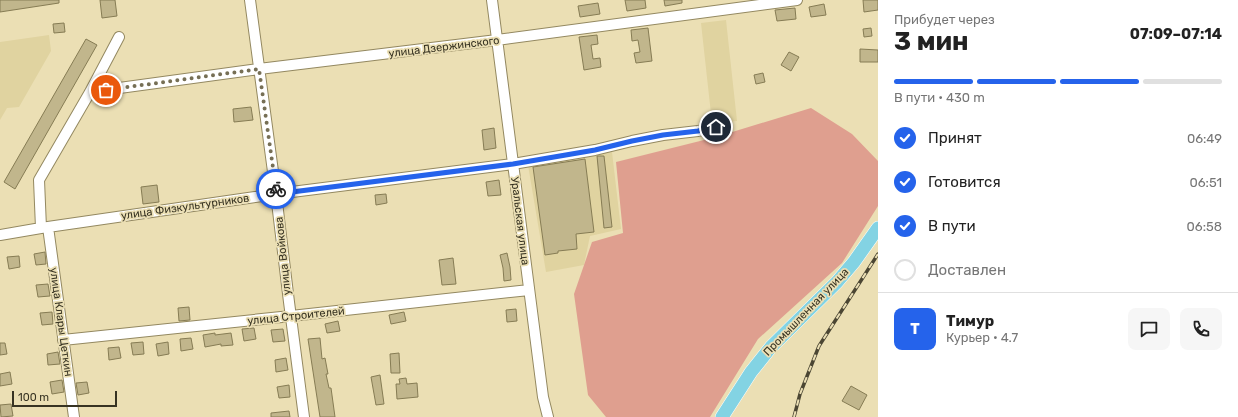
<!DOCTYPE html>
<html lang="ru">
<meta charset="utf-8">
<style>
body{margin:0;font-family:Rubik,sans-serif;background:#f6f6f6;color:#222;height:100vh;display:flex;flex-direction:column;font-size:15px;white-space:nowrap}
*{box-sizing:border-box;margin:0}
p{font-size:13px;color:#767676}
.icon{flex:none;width:22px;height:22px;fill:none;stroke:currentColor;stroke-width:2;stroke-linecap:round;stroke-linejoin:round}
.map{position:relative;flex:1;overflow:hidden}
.panel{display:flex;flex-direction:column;background:#fff;width:360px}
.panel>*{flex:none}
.scale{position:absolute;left:12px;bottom:10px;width:105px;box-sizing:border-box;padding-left:4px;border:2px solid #373322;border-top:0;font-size:11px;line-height:14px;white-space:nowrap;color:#373322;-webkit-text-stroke:3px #ebdfb4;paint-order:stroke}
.pin{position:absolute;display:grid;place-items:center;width:34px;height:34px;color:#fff;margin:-17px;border:2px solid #fff;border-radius:50%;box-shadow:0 1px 4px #0007}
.courier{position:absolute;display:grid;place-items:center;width:40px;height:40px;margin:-20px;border:3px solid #2563eb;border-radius:50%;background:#fff;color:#222;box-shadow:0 1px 5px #0007}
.summary em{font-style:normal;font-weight:700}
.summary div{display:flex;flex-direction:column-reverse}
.summary{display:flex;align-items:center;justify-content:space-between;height:68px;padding:0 16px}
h1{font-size:26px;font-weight:700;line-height:30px}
.bar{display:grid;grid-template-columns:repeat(4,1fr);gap:6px 4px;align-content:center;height:48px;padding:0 16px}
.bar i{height:5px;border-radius:3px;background:#e0e0e0}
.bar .on{background:#2563eb}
.bar p{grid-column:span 4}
.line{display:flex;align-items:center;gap:10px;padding:0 16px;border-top:1px solid #e0e0e0}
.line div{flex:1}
.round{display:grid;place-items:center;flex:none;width:42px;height:42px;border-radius:8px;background:#f6f6f6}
ol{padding:0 16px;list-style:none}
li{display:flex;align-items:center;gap:12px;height:44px}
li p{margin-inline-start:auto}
li .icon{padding:4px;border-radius:50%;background:#2563eb;color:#fff;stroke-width:4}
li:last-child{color:#767676}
li i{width:22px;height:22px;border:2px solid #e0e0e0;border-radius:50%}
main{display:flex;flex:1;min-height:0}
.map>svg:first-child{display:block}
</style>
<main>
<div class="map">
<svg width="878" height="417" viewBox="0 0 878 417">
<rect width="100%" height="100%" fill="#ebdfb4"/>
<path fill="#e0d3a0" d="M726,20L737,121L712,123L701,23Z
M49,35L51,51L19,107L7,108L0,120V42Z
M612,152L621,229L590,236L584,265L546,272L528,165Z"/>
<path fill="#df9f8f" d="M811,108L852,134L878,161V206L842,263L758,339L710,417H606L588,395L574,294L592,242L623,233L616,162L716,137Z"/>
<path fill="#c1b68c" stroke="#867c54" d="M0,0H59V3L0,12Z
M100,0H115L117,16L102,18Z
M625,0H645L646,8L627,11Z
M664,0H682V3L665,6Z
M863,0H878V10L864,12Z
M598,3L600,14L580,17L578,6Z
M824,4L826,15L811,17L809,7Z
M795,8L796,19L777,21L775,10Z
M64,23L65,32L54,33L53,24Z
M648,28L652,61L636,63L634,53L640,52L638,40L632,41L631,30Z
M871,28L872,36L864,37L863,29Z
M597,35L598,44L591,45L593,59L600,58L601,67L584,70L579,37Z
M86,39L97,45L15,189L4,182Z
M860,49L878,50V62H860Z
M789,52L799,57L791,71L781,65Z
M763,73L765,82L756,84L754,75Z
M251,107L253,120L234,122L233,109Z
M494,128L496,148L484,150L482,130Z
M597,156H604L612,227L604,228Z
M585,159L594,232L576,234L577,249L558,251V253L545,255L533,167Z
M499,180L501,195L488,196L486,182Z
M157,185L159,202L143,204L141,187Z
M386,194L387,203L376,205L375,195Z
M45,252L46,264L36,265L34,254Z
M507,253L510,267L511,280L504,281L503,268L500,255Z
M19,256L20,267L9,269L7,257Z
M453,258L456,284L442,285L439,260Z
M48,284L50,296L38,297L36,285Z
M189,307L190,320L179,321L178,308Z
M516,309L517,321L507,322L506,310Z
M52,312L53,324L42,325L40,313Z
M404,312L406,321L391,324L389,315Z
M338,321L340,331L327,333L325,324Z
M254,328L256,339L244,341L242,329Z
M283,329L285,341L273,342L271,330Z
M215,333V335L231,333L233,345L221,346V344L205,347L203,335Z
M191,338L193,349L181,351L180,339Z
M320,338L322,359L325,358L328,374H326L329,388H331L335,417H320L308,339Z
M143,342L144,354L133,355L131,343Z
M168,342L169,354L158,356L156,344Z
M0,343H5L7,354L0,355Z
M119,347L121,358L109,360L108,348Z
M58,352L60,364L48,365L47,354Z
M399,353L400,373H391L390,354Z
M286,358L288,370L276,372L275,360Z
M10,372L12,384L0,386V374Z
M380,375L384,404L376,405L371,377Z
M406,378L407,384L417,383L418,397L397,399L396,384H400L399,379Z
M62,380L64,392L52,394L50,382Z
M87,382L89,393L78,395L76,383Z
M289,385L290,397L279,398L277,387Z
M851,386L867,395L859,410L842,401Z
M11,404L13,416L1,417L0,405Z
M289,411L290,417H271V413Z"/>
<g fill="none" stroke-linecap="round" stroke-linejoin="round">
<defs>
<path id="minor" d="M250,0L276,194L289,302L304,417
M492,0L543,397L548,417
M90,92L259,69L497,40L797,0
M48,227L74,417
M41,228L39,180L90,92L119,37
M0,235L41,228L276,194L513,164L595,150L632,141L663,135L698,131L716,127
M63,340L291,316L529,290"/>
<path id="major" d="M722,417L751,372L771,347L837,282L854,262L878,228"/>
</defs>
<use href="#minor" stroke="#938860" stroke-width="12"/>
<use href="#major" stroke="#fff" stroke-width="14"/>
<use href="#minor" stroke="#fff" stroke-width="10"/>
<use href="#major" stroke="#83d3e3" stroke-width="13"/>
<defs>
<path id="rail" d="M794,417L800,394L819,346L878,254"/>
</defs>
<use href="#rail" stroke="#4b4633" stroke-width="3.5"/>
<use href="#rail" stroke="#ebdfb4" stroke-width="2" stroke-dasharray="6" stroke-linecap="butt"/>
</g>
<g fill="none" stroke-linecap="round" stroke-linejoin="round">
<path stroke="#766f55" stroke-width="4" stroke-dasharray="0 7.2" d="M106,90L259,69L276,189"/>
<path stroke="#2563eb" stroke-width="5" d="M276,189V194L513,164L595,150L632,141L663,135L698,131L716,127"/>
</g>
<g text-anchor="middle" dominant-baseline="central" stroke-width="3.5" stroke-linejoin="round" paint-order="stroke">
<g font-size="11" fill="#373322" stroke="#ebdfb4">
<text transform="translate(444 47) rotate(-7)">улица Дзержинского</text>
<text transform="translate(185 207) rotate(-8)">улица Физкультурников</text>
<text transform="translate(520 221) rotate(83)">Уральская улица</text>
<text transform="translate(283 256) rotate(-96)">улица Войкова</text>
<text transform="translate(806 312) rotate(-46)">Промышленная улица</text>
<text transform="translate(296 316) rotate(-6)">улица Строителей</text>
<text transform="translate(61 322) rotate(82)">улица Клары Цеткин</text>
</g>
</g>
</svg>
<div class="scale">100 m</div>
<div class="pin" style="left:106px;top:90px;background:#ea580c"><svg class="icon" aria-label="bag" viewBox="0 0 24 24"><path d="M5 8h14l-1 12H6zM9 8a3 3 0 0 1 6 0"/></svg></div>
<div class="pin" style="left:716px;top:127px;background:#1f2937"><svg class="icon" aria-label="home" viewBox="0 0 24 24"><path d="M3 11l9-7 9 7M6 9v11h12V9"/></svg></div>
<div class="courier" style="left:276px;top:189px"><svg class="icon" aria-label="bike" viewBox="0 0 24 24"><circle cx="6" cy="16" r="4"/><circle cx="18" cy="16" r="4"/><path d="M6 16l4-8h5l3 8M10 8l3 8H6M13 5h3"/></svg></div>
</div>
<section class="panel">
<div class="summary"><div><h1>3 мин</h1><p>Прибудет через</p></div><em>07:09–07:14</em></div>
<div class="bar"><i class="on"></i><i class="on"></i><i class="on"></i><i></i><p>В пути · 430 m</p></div>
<ol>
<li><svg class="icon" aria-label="check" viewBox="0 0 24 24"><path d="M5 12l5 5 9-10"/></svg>Принят<p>06:49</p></li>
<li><svg class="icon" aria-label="check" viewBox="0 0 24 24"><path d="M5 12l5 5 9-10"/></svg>Готовится<p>06:51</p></li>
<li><svg class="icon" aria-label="check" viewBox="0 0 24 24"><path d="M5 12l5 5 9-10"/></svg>В пути<p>06:58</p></li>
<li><i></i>Доставлен</li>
</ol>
<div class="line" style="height:72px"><b class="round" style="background:#2563eb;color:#fff">Т</b><div><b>Тимур</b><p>Курьер · 4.7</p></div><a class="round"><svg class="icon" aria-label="chat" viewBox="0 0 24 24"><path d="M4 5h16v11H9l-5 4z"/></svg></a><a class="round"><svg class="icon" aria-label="phone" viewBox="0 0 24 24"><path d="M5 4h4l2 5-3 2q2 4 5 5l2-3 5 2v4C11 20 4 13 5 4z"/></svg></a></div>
</section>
</main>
